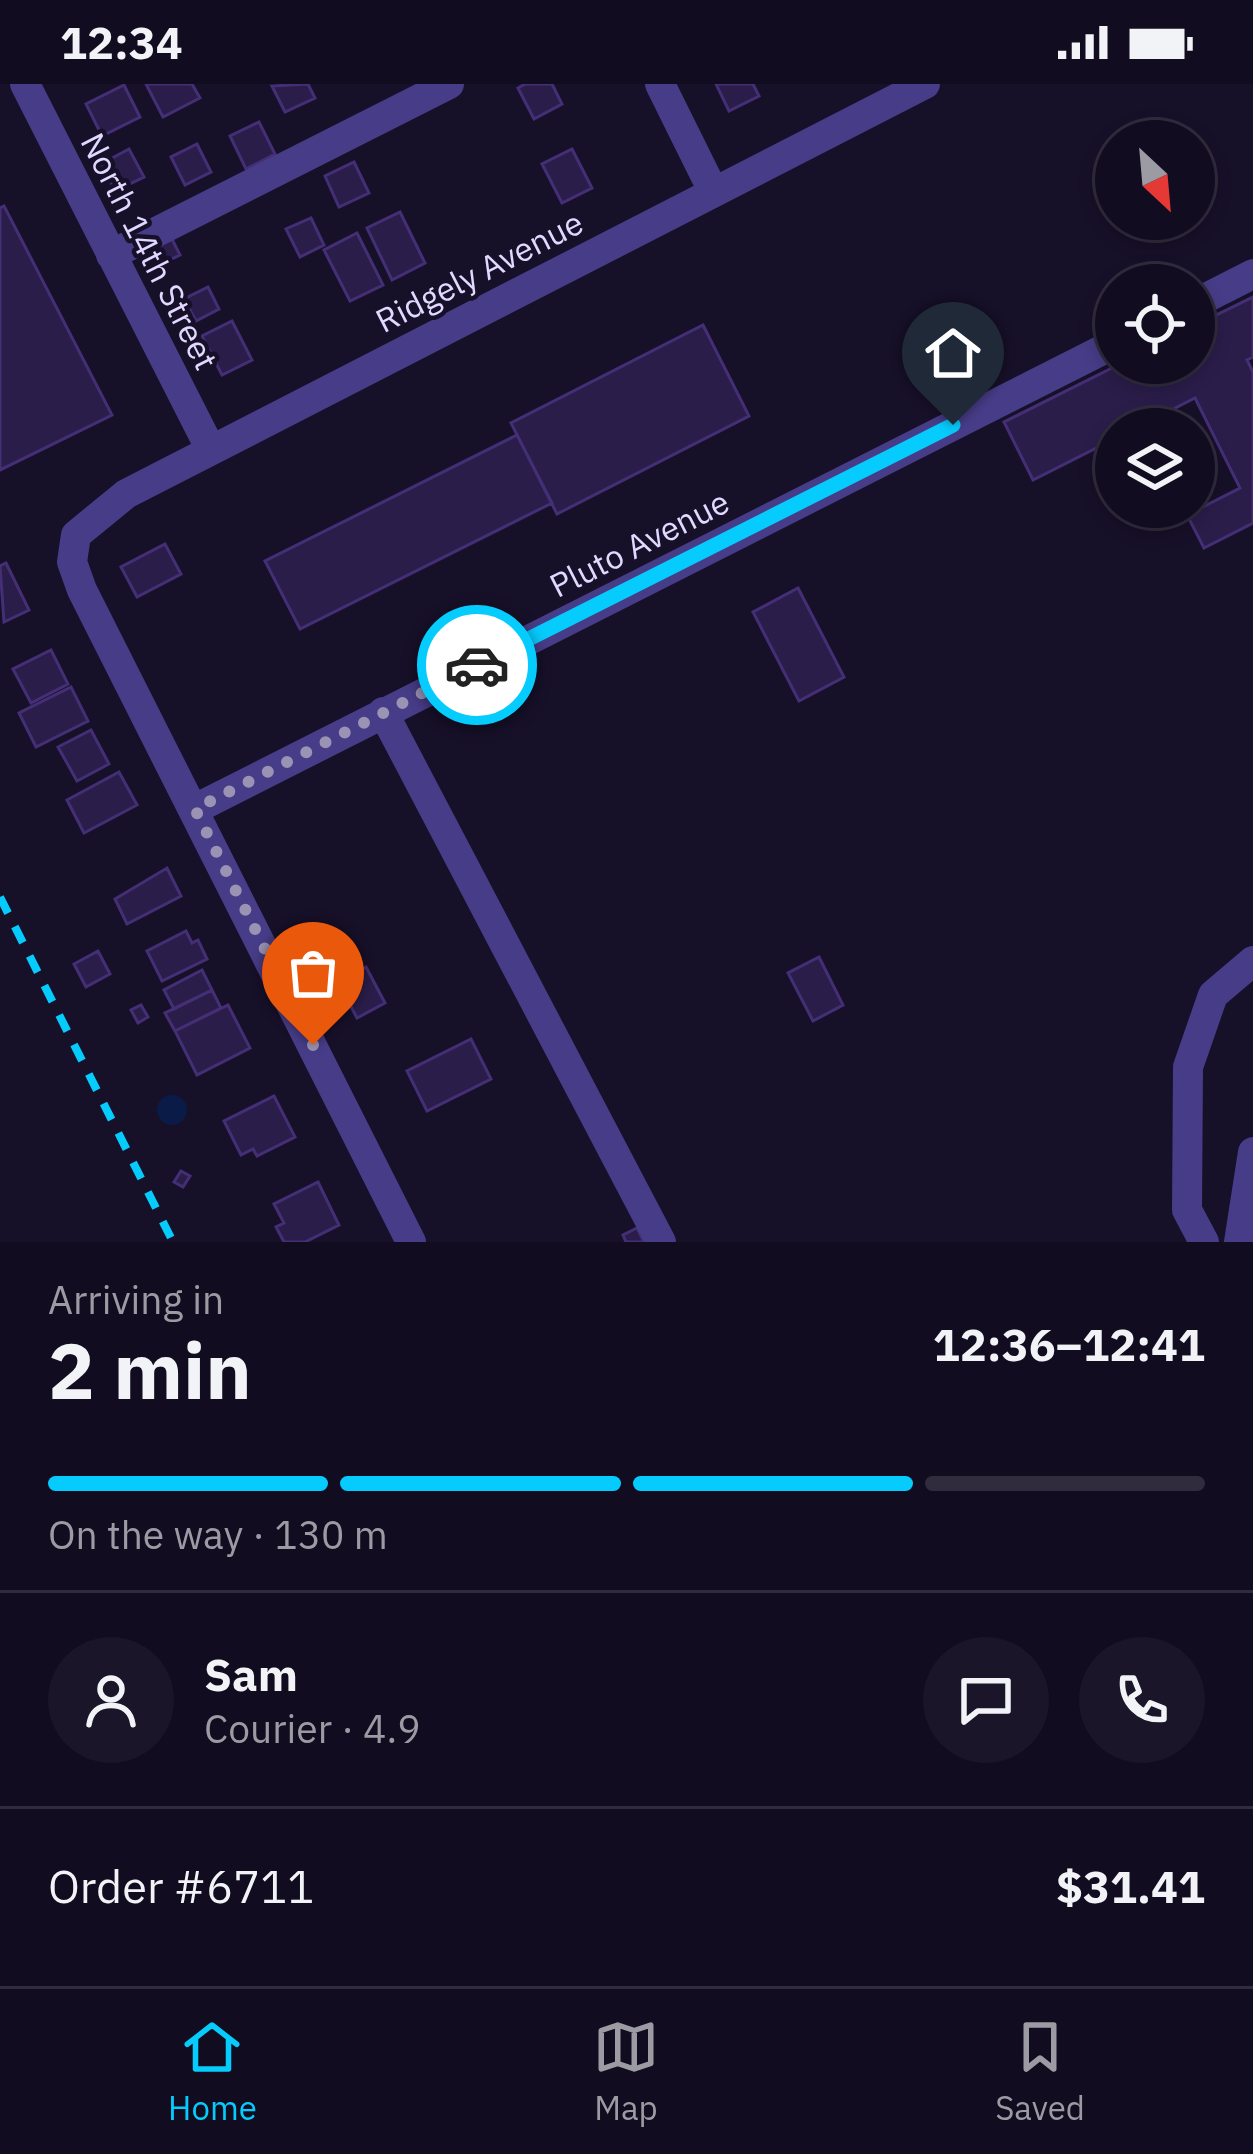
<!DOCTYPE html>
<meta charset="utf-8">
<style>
body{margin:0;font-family:"IBM Plex Sans",sans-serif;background:#1a1528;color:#f1f3f6;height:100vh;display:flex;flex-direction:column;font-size:45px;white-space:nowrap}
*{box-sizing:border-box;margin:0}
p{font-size:39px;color:#9c9ba4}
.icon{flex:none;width:66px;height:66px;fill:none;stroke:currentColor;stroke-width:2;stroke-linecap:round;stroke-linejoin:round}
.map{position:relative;height:1158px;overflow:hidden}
.sheet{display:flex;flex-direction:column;background:#110c1f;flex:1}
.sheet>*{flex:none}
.needle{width:78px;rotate:154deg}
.fabs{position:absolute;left:1095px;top:36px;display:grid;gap:24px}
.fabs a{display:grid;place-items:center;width:120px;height:120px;border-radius:50%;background:#110c1f;box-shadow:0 6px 18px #0003,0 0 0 3px #302c3d;font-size:60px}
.pin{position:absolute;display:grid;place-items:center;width:102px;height:102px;color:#fff;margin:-123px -51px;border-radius:50% 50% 50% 0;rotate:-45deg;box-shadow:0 0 12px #0007}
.pin .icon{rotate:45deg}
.courier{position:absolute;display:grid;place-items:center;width:120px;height:120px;margin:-60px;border:9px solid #06cbfd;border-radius:50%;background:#fff;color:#222;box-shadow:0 3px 15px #0007}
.headline em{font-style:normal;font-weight:700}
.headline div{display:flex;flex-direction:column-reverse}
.headline{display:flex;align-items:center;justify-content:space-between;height:204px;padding:0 48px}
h1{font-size:78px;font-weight:700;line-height:90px}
.bar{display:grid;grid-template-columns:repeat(4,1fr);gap:18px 12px;align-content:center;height:144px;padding:0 48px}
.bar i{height:15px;border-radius:9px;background:#302c3d}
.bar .on{background:#06cbfd}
.bar p{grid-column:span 4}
.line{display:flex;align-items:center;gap:30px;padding:0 48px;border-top:3px solid #302c3d}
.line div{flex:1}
.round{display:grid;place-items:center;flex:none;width:126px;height:126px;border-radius:63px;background:#1a1528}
.status{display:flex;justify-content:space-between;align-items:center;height:84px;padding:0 60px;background:#110c1f;direction:ltr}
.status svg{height:33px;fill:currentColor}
.dock{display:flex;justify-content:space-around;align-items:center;height:168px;border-top:3px solid #302c3d;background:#110c1f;font-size:33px;color:#9c9ba4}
.dock a{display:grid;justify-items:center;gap:6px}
.dock .on{color:#06cbfd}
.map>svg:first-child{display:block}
</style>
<div class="status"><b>12:34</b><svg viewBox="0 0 49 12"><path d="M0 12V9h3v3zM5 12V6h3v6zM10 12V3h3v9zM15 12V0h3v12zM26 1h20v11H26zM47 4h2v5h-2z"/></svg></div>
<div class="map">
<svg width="1253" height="1158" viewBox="0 0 1253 1158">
<rect width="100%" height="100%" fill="#171029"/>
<path fill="#0b1b47" d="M157 1026a15 15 0 1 1 30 0a15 15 0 1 1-30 0Z"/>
<path fill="#2a1d4a" stroke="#442f76" stroke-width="3" d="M146,0H192L200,14L163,33Z
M308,0L315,14L285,28L272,2Z
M525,0H552L562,20L534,35L518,4Z
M716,0H753L759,12L729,27Z
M124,1L140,33L102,52L86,20Z
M259,38L275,70L246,85L230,52Z
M197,60L211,88L185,101L171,73Z
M129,65L144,93L115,107L101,80Z
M572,65L592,104L562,119L542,80Z
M354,78L369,109L339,123L325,92Z
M4,122L112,331L0,386V124Z
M400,128L425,179L392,196L367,144Z
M311,134L324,161L300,173L286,145Z
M357,149L383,201L350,217L324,166Z
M171,153L180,171L163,179L154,162Z
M208,203L219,225L196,237L184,215Z
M1253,213V273L1247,276L1253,288V439L1204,464L1187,431L1240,404L1195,314L1134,345H1116V354L1033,396L1004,338L1122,279H1194V242Z
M232,237L252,276L222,291L202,252Z
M703,241L749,332L557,430L511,339Z
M517,351L552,419L300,545L265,477Z
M165,460L181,490L137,513L121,483Z
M6,479L29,526L4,538L0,482Z
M798,504L844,593L799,617L753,528Z
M51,566L68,600L31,619L13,585Z
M71,603L88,637L36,663L19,629Z
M91,646L109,680L77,697L58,663Z
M119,688L137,721L84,749L67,716Z
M167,784L181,812L127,840L115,815Z
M186,847L192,859L198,856L207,875L162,897L147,867Z
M98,867L110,890L86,903L74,880Z
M819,873L843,921L813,937L788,889Z
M366,883L385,919L357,934L338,898Z
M202,886L212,906L174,925L164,906Z
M212,906L221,924L175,947L165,929Z
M141,921L148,933L138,939L131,926Z
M228,921L250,964L197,991L175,947Z
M471,955L491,995L427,1027L407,987Z
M274,1012L295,1053L257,1072L253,1065L241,1071L224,1037Z
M181,1087L190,1092L183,1103L174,1098Z
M318,1098L339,1141L305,1158H284L276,1143L284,1139L274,1120Z
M637,1144L644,1158H626L623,1151Z"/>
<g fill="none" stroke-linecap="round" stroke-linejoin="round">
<path stroke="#473c87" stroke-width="30" d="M25,0L211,366
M660,0L713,107
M111,171L449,0
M1194,220L1253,190
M383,628L661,1158
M195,725L1116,259
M411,1158L82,506L72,478L76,451L126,410L925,0
M1204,1158L1187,1126L1188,983L1213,911L1253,877
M1239,1158L1253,1068"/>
<path stroke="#06cbfd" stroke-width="8" stroke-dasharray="18 15" stroke-linecap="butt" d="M0,813L173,1158"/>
</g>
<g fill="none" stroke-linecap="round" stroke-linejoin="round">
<path stroke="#9a93b4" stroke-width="12" stroke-dasharray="0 21.6" d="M313,961L195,725L477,581"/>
<path stroke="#06cbfd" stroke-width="15" d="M477,581L953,341"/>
</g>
<g text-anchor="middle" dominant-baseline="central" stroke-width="9" stroke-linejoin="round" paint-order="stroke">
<g font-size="33" fill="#e1d9ff" stroke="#171029">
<text transform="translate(150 167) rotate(63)">North 14th Street</text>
<text transform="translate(479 187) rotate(-27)">Ridgely Avenue</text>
<text transform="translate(639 459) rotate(-27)">Pluto Avenue</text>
</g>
</g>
</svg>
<div class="fabs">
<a><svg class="needle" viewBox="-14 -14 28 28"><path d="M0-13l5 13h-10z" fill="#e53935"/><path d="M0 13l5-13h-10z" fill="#9c9ba4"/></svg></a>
<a><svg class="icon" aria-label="locate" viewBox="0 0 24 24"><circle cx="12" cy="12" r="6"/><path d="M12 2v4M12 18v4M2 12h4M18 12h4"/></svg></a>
<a><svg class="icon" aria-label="layers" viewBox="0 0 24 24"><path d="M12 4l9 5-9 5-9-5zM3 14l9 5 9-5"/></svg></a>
</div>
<div class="pin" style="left:313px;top:961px;background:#ea580c"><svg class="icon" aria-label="bag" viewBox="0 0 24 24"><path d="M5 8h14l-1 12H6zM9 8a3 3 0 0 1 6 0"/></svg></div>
<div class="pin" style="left:953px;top:341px;background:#1f2937"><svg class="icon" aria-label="home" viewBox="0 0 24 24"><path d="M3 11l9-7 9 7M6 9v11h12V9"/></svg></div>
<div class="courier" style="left:477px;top:581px"><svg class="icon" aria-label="car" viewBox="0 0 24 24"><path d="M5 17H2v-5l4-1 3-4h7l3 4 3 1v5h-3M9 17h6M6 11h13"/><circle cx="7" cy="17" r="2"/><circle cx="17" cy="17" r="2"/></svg></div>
</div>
<section class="sheet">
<div class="headline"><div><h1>2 min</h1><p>Arriving in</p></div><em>12:36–12:41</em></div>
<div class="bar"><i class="on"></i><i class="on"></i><i class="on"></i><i></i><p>On the way · 130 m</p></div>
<div class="line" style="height:216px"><a class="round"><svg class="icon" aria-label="person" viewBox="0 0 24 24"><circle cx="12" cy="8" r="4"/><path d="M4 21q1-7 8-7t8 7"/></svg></a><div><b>Sam</b><p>Courier · 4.9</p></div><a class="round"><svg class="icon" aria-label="chat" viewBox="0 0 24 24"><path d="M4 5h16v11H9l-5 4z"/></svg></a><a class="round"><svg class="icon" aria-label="phone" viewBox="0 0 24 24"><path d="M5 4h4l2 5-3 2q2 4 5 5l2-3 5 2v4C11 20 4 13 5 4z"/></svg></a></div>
<div class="line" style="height:156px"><div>Order #6711</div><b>$31.41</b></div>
</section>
<nav class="dock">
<a class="on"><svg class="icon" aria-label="home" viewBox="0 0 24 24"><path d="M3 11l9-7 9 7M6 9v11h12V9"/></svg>Home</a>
<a><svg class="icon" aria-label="map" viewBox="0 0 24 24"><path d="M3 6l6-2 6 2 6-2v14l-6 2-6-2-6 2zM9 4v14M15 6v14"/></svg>Map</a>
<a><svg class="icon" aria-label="saved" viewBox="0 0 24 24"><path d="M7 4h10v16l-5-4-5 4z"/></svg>Saved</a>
</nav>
